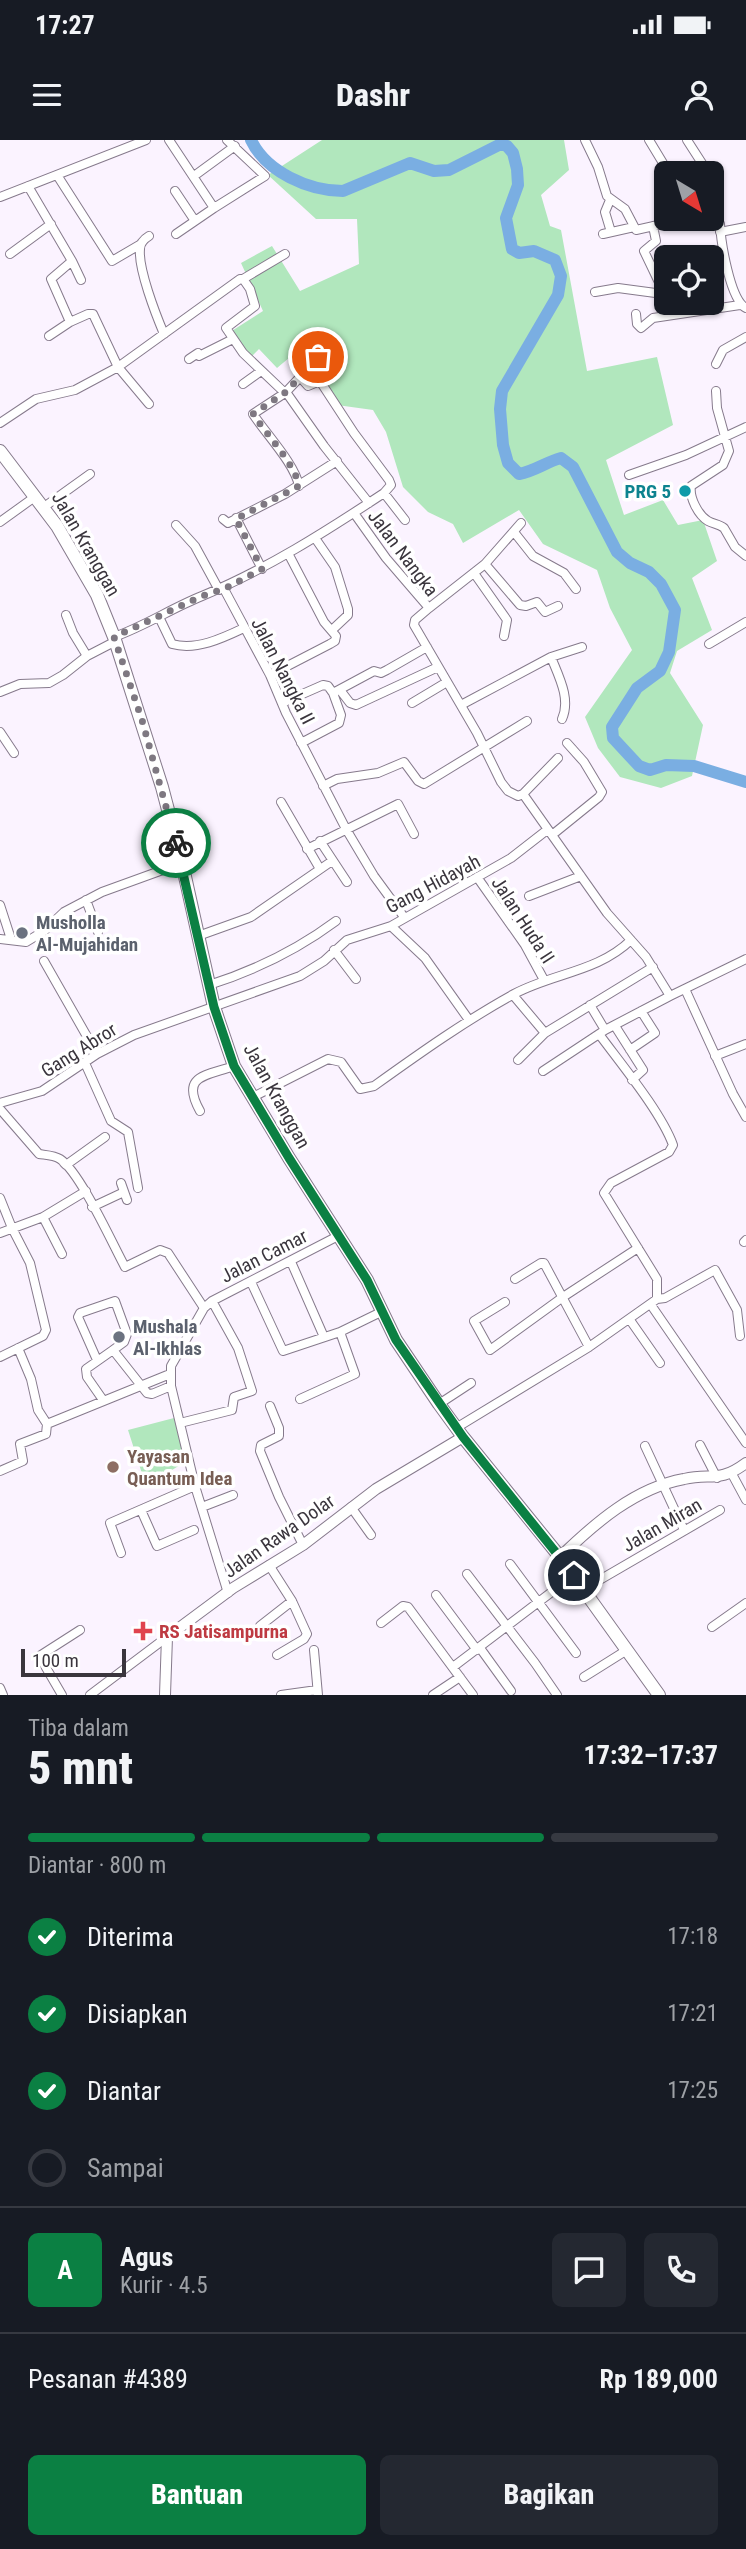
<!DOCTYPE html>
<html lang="id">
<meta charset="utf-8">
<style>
body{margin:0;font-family:"Roboto Condensed",sans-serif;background:#242831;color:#f1f3f6;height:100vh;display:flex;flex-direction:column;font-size:26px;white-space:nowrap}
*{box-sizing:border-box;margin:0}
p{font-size:23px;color:#9ea1a6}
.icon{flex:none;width:38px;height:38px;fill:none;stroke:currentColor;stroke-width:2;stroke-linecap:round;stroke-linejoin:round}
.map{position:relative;height:1555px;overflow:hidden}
.sheet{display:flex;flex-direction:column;background:#171b24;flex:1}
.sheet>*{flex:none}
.needle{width:46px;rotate:142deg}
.tools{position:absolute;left:654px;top:21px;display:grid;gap:14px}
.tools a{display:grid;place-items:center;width:70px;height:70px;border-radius:10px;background:#171b24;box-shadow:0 2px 5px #0004;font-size:35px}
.scale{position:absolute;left:21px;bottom:18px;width:105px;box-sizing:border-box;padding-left:7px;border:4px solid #3a353d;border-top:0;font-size:19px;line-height:24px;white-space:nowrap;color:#3a353d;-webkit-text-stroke:5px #fff;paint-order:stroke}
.pin{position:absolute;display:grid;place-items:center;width:60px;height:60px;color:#fff;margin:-30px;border:4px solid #fff;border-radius:50%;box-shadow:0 2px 7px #0007}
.courier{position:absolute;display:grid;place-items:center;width:70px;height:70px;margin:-35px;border:5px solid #0b8043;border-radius:50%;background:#fff;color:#222;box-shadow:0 2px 9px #0007}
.head em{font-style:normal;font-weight:800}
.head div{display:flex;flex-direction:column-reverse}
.head{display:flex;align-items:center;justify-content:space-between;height:119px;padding:0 28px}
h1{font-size:46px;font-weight:800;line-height:52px}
.bar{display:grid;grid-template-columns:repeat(4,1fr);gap:10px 7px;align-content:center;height:84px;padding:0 28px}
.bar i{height:9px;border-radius:5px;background:#363941}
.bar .selected{background:#0b8043}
.bar p{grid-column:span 4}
.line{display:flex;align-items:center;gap:18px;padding:0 28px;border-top:2px solid #363941}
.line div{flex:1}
.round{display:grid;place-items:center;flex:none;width:74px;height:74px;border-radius:10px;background:#242831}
ol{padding:0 28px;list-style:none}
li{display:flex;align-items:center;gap:21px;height:77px}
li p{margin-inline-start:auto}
li .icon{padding:7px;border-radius:50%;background:#0b8043;color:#fff;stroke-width:4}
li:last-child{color:#9ea1a6}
li i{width:38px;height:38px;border:4px solid #363941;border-radius:50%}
.cta{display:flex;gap:14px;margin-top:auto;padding:14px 28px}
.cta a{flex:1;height:80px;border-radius:10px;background:#0b8043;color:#fff;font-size:28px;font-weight:800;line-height:80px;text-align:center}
.cta a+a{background:#242831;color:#f1f3f6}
.status{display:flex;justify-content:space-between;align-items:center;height:49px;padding:0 35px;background:#171b24;direction:ltr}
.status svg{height:19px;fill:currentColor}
header{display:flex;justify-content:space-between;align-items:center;height:91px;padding:0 28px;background:#171b24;font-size:32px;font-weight:800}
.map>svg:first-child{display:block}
</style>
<div class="status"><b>17:27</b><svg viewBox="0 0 49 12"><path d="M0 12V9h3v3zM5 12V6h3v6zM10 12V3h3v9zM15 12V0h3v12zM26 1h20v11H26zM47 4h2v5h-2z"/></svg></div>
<header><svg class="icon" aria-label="menu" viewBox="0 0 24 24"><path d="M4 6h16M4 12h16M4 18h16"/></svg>Dashr<svg class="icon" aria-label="person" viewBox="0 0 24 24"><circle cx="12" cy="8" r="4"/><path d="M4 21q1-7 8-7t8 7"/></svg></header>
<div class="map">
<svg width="746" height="1555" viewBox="0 0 746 1555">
<rect width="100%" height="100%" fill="#fbf3ff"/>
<path fill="#b1e7bd" d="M322,0H564L569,30L541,55L550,86L561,90L587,231L657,217L673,285L606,320L624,375L663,360L678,385L703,380L717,421L692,438L712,490L677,511L670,533L703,585L692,636L661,648L620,637L598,608L585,577L632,510L610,468L597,430L543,404L519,370L463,403L453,384L428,372L403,347L386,292L373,270L337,265L325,245L338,231L308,202L277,228L259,209L247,221L227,194L263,171L241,123L272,106L300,151L359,124L357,79H316L268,35Z
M174,1278L185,1322L146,1346L128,1290Z"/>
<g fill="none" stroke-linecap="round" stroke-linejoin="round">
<path stroke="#7aaee2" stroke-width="12" d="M251,0C266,32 309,51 343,51L410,23L434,31L449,30L501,4L507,6L513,13L517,29L518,45L506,78L512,109L519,113L534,111L555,120L561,136L558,155L502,251L500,269L503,305L508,323L519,334C535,331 546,322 561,318L573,327L617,412L630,423L649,432L661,444L675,470L669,512L660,531L637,548L612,587L613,598L639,626L650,630L666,625L694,626L746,642"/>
<defs>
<path id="minor" d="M169,0L214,68L265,36L227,0
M585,0L598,27L607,56L625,69L636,90L685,79
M649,0L669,33
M687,0L705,28
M57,35L112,121L141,104
M194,36L235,6
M28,46L72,121L51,139L70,182L88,174H93L118,227L240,139H243L285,114
M175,51L195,81
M0,57L146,0
M610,60L605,72L611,92
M712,75H715L720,84C721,102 730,160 746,168
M653,86L656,101L644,111L667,159
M720,92L746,87
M176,94L214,68
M603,94L634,87
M149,96C144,99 140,103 140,109C138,129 156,175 164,194
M10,114L51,84
M72,121L81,140
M243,139L250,149L255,166L226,188L243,213L285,253L286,252L324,306L369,363
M595,152L618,148L663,154
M636,174L637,184L641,188L653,178L740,165
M49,196L70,182
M189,219L198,213L199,216L233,199
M716,224L723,210L746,197
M243,244L261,231
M716,251L717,268L729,311L723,325L691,346C689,357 698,375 708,381C713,384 719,384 724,388L735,407L746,416
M286,252L319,217
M285,253L253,274C266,294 295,324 299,346
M0,283L36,259L75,250L118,227L149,264
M629,335L686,315L746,287
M384,353L405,380
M44,367L90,334
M354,373L386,418L429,468L415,480L414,485L477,593L501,642L508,651L518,656L523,654
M236,378L262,429
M223,379L228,383L285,354L337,321
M0,382L36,356
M176,385L195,406L219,450
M514,392L533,416L564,433L576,449
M315,398L335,427L348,469V475L332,490
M485,424L520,465L526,466L537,462L545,472L558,466
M474,433L507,480L504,496
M224,449L270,535L286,573L346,689L374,736L404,777
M429,468L485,424L521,383
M66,475L73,493L87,516
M159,477L172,504C196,511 223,498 244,488
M114,497C145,486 172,468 202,456C267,429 325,392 384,353L391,345L389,340L354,293L320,241L308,246L300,237
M709,504L746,482
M551,517L582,507
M270,535L330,504L335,501L336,496L324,482L289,415
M340,550L350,563L356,565L438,527
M0,552L20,544L49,543L63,535L87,516L116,501
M282,563L323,545L328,546L333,553
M412,563L447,542
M461,565L551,517C559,537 571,559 562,579
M0,592L14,613
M301,603L339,583L341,575L333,553L374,531L381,533L387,530L427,507
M323,646L337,639L378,633L404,622L418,641L424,644L527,581
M523,654L607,773L646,817L670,856L746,819
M523,654L558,618
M281,662L320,729
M552,695L599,657L602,652L584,622L567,603
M320,701L347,742
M307,709L398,664L414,694
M477,737L525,805L544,840
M529,756L581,736
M86,760L98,792
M0,765L11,799
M391,786L425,818L469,880
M198,796L251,777L332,721
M0,799L26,802L44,791L64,772L102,752L182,723
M334,810L356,839
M44,821L97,914
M209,845C256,830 297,810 336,781
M685,849L733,954L746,977
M513,855L545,893
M590,865L605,890
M615,886L643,930L632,940
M630,910L655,893L641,871
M715,916L746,904
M518,920L545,893L653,827
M85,923L111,981L128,992L138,1048
M543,931L605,890L670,856
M253,957L328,919L341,922L360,949L374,946C420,913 465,881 514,854C553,833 598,832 631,800
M0,963L42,951L97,914L134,895L300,836L324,821L347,800L391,786L511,718L547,690
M0,969L39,1014C45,1015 54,1015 60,1019C80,1032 112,1103 125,1127L160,1110L168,1113L204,1168
M200,971C180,935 206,936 234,926
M64,1023L66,1025L105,997
M121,1043L127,1060
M0,1058L12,1088L30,1123L46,1190L43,1196L0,1217
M92,1067L124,1052
M43,1077L62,1114
M0,1093L43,1077L86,1051
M744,1102L746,1100
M292,1124L324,1197
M515,1139L541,1123H544L589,1207
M251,1142L283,1211L340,1192L381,1172
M657,1159L665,1158L715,1130L737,1170L740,1196
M505,1162L474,1181L490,1210L563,1157L638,1108
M651,1165L746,1303
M630,1180L660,1223
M18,1208L31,1239L38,1270L47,1284L170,1234
M97,1220L78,1177L80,1173L115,1161L127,1194L124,1202L113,1210L147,1253L152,1254L171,1246
M300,1259L355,1234L340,1192
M103,1260L87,1237L86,1229L113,1210
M439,1264L471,1243
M270,1266L279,1288V1296L261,1305L260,1311L279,1357L303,1405
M180,1283L232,1270L234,1257L252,1251L238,1208L212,1161
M456,1288L589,1207L657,1159V1139L604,1053L611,1043L669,1012L673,1005C661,972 621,924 599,894
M700,1305L717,1338
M645,1306L684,1390
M0,1331L23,1321L20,1304L46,1294L47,1284
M732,1334L746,1360
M202,1367L233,1355
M351,1367L371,1395
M141,1370L157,1406L194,1390
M121,1413L110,1383L195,1346
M510,1424L576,1513
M269,1425L292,1461L307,1494L304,1499L277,1515
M467,1434L535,1523L557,1555
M584,1449L720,1370
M228,1453L195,1346L171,1246V1226L204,1168L212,1161L340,1095
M436,1455L477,1510
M381,1483L403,1466L408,1467L473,1555
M260,1486L292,1461
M712,1487L746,1463
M480,1508L511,1551
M314,1510L318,1555
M453,1527L574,1435
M584,1537L627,1510
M0,1548L3,1555
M62,1555L41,1519V1515L80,1490
M90,1555L167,1497
M281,1555L317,1550
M433,1555L460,1537"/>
<path id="tertiary" d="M560,1417C595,1383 635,1348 684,1339C712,1333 719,1343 746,1323
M165,1555L167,1497L233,1448L303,1405L376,1349L463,1297"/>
<path id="secondary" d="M0,311L57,386L97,455L114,497L162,647L182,723L214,867L234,926L289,1018L367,1140L396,1200L439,1264L463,1297L560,1417L659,1555"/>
</defs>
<use href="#minor" stroke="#867a8c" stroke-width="10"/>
<use href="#tertiary" stroke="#867a8c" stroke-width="12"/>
<use href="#secondary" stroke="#867a8c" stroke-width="14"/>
<use href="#minor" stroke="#fff" stroke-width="8"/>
<use href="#tertiary" stroke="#fff" stroke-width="10"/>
<use href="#secondary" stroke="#fff" stroke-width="12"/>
</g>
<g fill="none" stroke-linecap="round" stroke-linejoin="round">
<path stroke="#7e7881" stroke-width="7" stroke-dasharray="0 12.6" d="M176,703L142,580L114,497L202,456L224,449L262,429L236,379L299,346C295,324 266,294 253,274L286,252L318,217"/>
<path stroke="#0b8043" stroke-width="9" d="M176,703L214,867L234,926L289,1018L367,1140L396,1200L463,1297L574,1435"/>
</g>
<circle fill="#0f9aa8" stroke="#fff" stroke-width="2.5" cx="685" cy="351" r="7"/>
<g fill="#6b7280" stroke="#fff" stroke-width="2.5">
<circle cx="22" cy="793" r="7"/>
<circle cx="119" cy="1197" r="7"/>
</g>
<circle fill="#8d6e63" stroke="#fff" stroke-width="2.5" cx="113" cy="1327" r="7"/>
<path fill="#e0444e" stroke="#fff" stroke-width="2.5" d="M139.5 1480.5h7v7h7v7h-7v7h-7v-7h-7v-7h7z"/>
<g text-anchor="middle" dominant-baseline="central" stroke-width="7" stroke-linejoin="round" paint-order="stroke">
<g font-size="19" font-weight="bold" fill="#0d838f" stroke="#fff" text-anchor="end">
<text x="671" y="351">PRG 5</text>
</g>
<g font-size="19" fill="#3a353d" stroke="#fff">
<text transform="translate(86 404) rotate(60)">Jalan Kranggan</text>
<text transform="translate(403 413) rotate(53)">Jalan Nangka</text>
<text transform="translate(283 531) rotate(63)">Jalan Nangka II</text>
<text transform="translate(433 744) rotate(-28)">Gang Hidayah</text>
<text transform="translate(523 780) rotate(57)">Jalan Huda II</text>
<text transform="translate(79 910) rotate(-32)">Gang Abror</text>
<text transform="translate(277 956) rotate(61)">Jalan Kranggan</text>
<text transform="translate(264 1116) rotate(-27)">Jalan Camar</text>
<text transform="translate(662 1385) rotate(-30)">Jalan Miran</text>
<text transform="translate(279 1396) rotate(-35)">Jalan Rawa Dolar</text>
</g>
<g font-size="19" font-weight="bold" fill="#5b616d" stroke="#fff" text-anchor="start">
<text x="36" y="782">Musholla<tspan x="36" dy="22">Al-Mujahidan</tspan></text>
<text x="133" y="1186">Mushala<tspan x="133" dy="22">Al-Ikhlas</tspan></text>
</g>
<g font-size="19" font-weight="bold" fill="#785e54" stroke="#fff" text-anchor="start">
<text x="127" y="1316">Yayasan<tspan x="127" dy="22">Quantum Idea</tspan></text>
</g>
<g font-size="19" font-weight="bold" fill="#be3a42" stroke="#fff" text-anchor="start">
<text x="159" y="1491">RS Jatisampurna</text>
</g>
</g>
</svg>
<div class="tools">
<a><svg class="needle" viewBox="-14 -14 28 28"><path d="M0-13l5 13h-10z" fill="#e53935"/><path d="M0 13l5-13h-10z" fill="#9ea1a6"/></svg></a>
<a><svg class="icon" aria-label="locate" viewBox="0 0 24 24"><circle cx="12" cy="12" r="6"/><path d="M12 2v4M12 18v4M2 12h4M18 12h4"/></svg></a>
</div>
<div class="scale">100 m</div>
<div class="pin" style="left:318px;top:217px;background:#ea580c"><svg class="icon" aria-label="bag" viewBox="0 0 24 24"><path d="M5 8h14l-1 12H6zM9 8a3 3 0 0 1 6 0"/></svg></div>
<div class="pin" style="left:574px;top:1435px;background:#1f2937"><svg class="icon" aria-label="home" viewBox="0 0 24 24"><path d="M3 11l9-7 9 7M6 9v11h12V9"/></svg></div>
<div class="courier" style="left:176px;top:703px"><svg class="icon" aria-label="bike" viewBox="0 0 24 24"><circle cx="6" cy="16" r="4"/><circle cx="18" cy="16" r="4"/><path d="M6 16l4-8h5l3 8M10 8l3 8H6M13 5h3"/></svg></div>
</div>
<section class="sheet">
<div class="head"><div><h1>5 mnt</h1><p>Tiba dalam</p></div><em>17:32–17:37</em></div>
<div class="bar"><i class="selected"></i><i class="selected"></i><i class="selected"></i><i></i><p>Diantar · 800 m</p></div>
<ol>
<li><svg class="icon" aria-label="check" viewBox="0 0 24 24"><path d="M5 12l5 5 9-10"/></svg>Diterima<p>17:18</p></li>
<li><svg class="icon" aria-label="check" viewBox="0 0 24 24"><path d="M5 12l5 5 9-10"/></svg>Disiapkan<p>17:21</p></li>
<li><svg class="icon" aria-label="check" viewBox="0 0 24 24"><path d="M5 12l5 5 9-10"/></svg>Diantar<p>17:25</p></li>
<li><i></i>Sampai</li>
</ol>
<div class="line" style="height:126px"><b class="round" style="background:#0b8043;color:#fff">A</b><div><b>Agus</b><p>Kurir · 4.5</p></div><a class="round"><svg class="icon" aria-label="chat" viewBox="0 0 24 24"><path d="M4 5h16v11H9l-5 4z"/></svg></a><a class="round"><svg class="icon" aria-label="phone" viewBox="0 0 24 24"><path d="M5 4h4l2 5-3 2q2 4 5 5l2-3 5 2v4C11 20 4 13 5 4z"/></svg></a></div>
<div class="line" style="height:91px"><div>Pesanan #4389</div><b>Rp 189,000</b></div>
<div class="cta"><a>Bantuan</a><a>Bagikan</a></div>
</section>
